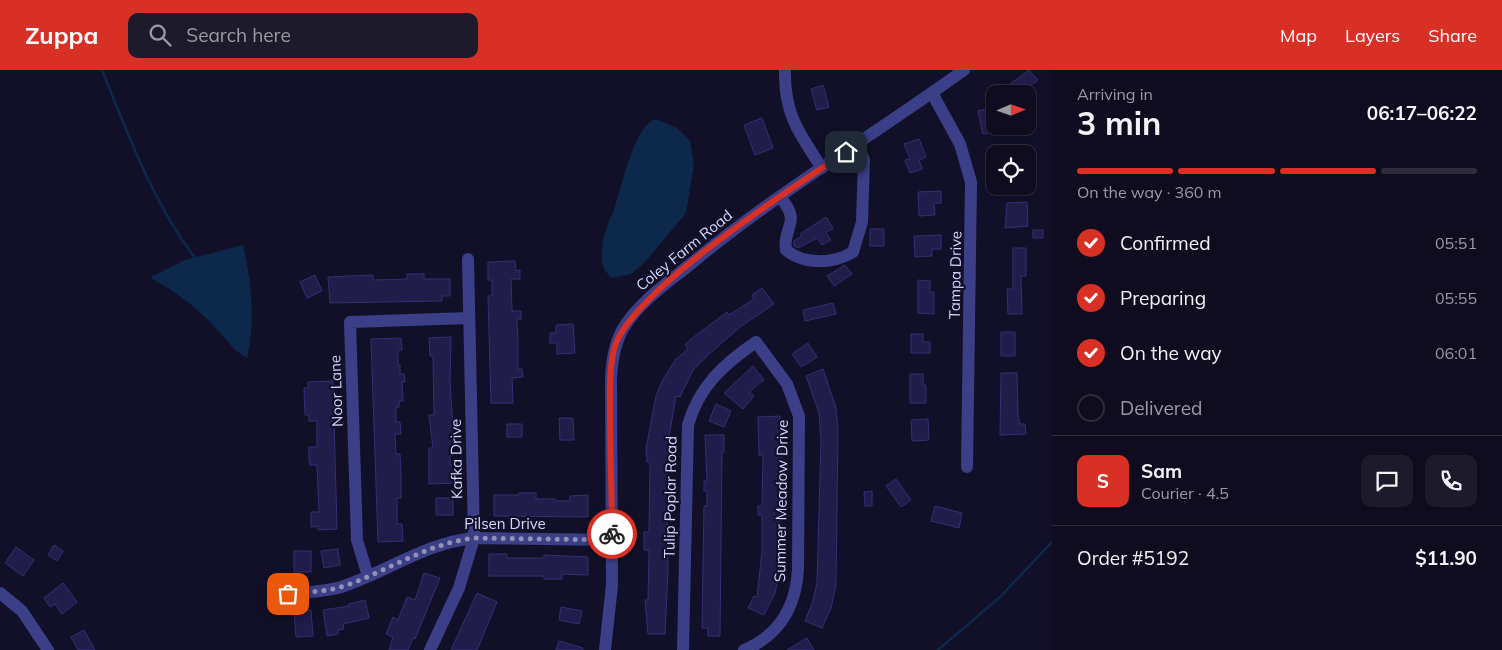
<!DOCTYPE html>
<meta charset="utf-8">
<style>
body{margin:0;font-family:Mulish,sans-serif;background:#1c1a2b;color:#f1f3f6;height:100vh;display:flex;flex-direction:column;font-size:19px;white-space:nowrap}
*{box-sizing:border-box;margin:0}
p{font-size:16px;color:#9b9ba4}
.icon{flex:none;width:28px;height:28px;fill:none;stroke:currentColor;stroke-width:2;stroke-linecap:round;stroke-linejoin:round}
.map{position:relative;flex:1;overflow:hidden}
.panel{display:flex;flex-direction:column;background:#0e0c1e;width:450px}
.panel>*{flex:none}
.needle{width:32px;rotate:88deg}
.fabs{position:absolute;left:986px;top:15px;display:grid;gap:10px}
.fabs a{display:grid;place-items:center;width:50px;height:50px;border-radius:10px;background:#0e0c1e;box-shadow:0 1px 4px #0004,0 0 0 1px #2e2c3c;font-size:25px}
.pin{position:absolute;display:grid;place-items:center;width:42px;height:42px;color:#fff;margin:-21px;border-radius:10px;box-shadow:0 2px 8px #0006}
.courier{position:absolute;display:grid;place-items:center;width:50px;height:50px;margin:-25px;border:4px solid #d93025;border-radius:50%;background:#fff;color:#222;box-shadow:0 1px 6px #0007}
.head em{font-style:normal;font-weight:700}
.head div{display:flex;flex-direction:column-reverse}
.head{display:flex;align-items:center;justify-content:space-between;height:85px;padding:0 25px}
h1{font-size:32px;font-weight:700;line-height:38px}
.bar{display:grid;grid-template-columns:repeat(4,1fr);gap:8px 5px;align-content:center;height:60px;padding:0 25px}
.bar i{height:6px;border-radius:4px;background:#2e2c3c}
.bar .active{background:#d93025}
.bar p{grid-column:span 4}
.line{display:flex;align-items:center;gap:12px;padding:0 25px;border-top:1px solid #2e2c3c}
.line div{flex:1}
.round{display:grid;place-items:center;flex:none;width:52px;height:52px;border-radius:10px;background:#1c1a2b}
ol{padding:0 25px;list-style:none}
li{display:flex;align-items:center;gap:15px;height:55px}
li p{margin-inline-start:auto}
li .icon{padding:5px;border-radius:50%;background:#d93025;color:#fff;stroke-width:4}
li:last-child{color:#9b9ba4}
li i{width:28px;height:28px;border:2px solid #2e2c3c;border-radius:50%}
header{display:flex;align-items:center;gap:30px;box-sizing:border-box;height:70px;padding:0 25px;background:#d93025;color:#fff}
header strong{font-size:24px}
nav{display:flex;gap:28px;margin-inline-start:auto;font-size:18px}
.search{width:350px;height:45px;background:#1c1a2b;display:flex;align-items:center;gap:12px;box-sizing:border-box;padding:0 18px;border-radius:10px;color:#9b9ba4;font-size:19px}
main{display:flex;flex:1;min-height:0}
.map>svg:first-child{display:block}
</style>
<header>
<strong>Zuppa</strong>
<div class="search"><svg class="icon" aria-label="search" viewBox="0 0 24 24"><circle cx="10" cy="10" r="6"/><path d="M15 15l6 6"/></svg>Search here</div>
<nav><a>Map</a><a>Layers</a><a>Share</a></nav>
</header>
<main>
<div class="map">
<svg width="1052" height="580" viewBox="0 0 1052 580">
<rect width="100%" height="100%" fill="#121028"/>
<path fill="#0c294b" d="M656,49L677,58L690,71L694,94L686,143L645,192L631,204L612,208C603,200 601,193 602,181C602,165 609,152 615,137C621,118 635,54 656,49Z
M243,175C251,212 256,250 247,288C232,280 225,267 214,256C195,236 175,221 152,209L151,207L185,190Z"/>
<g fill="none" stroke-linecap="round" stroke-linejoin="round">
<path stroke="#0c294b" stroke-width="2.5" d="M102,0C128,64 153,133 195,188L194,191
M938,580L1000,527L1052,472"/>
</g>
<path fill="#211c49" stroke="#352e75" d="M1029,0L1038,10L1019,24H1011L1006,17Z
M823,15L829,37L817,40L811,19Z
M995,37V61L983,64L978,41Z
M762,48L773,78L755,85L744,55Z
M919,69L926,87L919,90L922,99L910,103L905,90L910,89L904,74Z
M941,121V133H934L935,145L919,146L918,122Z
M1027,132L1028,156L1005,158L1007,133Z
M826,147L833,158L826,163L831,170L822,175L817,168L798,178L794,176V171L802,166L800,164Z
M870,159H884V176H870Z
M1033,160H1043V168H1033Z
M941,165V179H932V186L915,187L914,166Z
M1013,178H1026V206H1021L1022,244H1008L1007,219H1013Z
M515,191L516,201L520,200V209H511L512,241H521V249H517L518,272V299H522L523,307L512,308L513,333H491L488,226H492V210H488V192Z
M845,195L852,204L834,216L827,206Z
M407,204H424V209H450V226H442V231L330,233L328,207L373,205V210L407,209Z
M315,205L322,221L307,228L300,212Z
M918,210L930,211V222H934V244L918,243Z
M762,218L774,234L740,257L708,285L693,300L680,327L676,326L667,378H669L670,391H668L667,436L668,500L665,564H648L645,530H648L649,480H644V462H649L650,392H647L646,379L656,326L663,309L676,289L688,279L685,275L691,269L727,242L729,245L754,229L752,225Z
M833,233L836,244L805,251L803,240Z
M573,254L575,283L557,284V273H550V263H556V255Z
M1001,262H1015V286H1001Z
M911,264H923V272H930V283H911Z
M451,267L450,311L454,379H450V395H455L456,413L429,414V378H433L429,345H434L433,286H430L429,268Z
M401,268L402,280H398V295H400V304H404L405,312H402L403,331H399V337H396V352H400L401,364H395L396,384H400L401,403V428H397V454H402L403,471L378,472L371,269Z
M808,273L817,287L801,297L792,284Z
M753,296L764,310L749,322L754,326L743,339L724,323Z
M823,299L836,338L838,360L836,515L831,538L822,558L805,551L813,531L817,512L821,369L819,343L806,306Z
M1001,303H1017L1018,345L1020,354H1025L1026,364L1000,365Z
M910,304H923V315H926V333H910Z
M333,311L337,459L318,460V456L311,457V442H319L317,395H310L309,389V377H317V351H309V345H305L304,318H308V312Z
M716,334L731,341L724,357L709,351Z
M780,346L782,390L781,453H779L780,499L775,523L764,545L748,538L754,526L757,527L762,482V445H758V436H762L763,385H759L758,347Z
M559,348H573L574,370H560Z
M928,349L929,370L912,371L911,350Z
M507,354H522V367H507Z
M705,365H724V382H722L720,566H708V558H702L704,436H707V421H704V411H707Z
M896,409L911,430L901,437L886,416Z
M872,421V436H865L864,422Z
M519,423H536V429H555V431H570V426L588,425V447L494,446V425H519Z
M436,428H453V445H436Z
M935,436L962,443L959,458L931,451Z
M54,475L63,481L57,491L48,485Z
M16,477L34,490L23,506L5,493Z
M338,479L340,495L324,498L321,481Z
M294,481H311V502H294Z
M489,484H507V488H544V485L588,487V505L562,504V509H544V506H489Z
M424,503L440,508L415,569L413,568L408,580H389L393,567L386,564L393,547L398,550L407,527L415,530Z
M63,513L77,532L62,544L55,534L50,537L44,528Z
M477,523L497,532L477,580H451Z
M365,530L369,548L343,554L344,559L338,560V564L327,566L323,540L349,536V534Z
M561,537L582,541L579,554L559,550Z
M311,540L313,566L296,567L294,541Z
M84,560L95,580H78L71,567Z
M807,568L814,580H787Z
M559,571L583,578V580H556Z"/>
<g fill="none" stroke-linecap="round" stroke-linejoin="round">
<path stroke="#3b3f87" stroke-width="12" d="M785,0C784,44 799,63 822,98
M932,23L960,74L971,112L967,397
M780,127C803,154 782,156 786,180C804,195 834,194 853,182L862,152L864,90L857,74
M368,506L357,470L350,252L469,248
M0,523L22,541L48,580
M288,524C305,522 325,522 341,517C387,502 425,473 474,468L612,470
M430,580L459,518L474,468L468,189
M605,580L612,515L611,308C612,288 615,270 626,254C643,229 670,211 693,192C778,122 874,65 964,0
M683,580L688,355C699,316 724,294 756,272L787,314L799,346L798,499C796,537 780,565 744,580"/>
</g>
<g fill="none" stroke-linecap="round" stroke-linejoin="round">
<path stroke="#9391b4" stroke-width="5" stroke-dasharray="0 9" d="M288,524C305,522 325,522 341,517C387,502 425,474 474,468L612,470V464"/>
<path stroke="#d93025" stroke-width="6" d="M612,464C612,424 610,384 610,343C610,322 609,300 614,279C629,222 794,117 846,82"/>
</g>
<g text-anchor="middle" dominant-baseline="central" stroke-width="4.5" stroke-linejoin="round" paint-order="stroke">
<g font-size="15" fill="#d8d7ff" stroke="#121028">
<text transform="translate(684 180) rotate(-39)">Coley Farm Road</text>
<text transform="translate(955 205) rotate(-89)">Tampa Drive</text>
<text transform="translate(336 321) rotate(-92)">Noor Lane</text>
<text transform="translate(456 389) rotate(-91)">Kafka Drive</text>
<text transform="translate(670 427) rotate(-89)">Tulip Poplar Road</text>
<text transform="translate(781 431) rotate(-89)">Summer Meadow Drive</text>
<text x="505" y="453">Pilsen Drive</text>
</g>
</g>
</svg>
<div class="fabs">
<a><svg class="needle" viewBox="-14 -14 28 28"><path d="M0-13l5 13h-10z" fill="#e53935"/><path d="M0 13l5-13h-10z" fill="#9b9ba4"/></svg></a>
<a><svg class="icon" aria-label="locate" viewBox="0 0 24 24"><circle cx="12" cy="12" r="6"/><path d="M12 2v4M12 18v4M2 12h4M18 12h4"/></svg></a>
</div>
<div class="pin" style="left:288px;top:524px;background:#ea580c"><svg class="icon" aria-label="bag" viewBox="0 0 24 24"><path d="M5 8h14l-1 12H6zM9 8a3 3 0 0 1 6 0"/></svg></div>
<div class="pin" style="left:846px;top:82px;background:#1f2937"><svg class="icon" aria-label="home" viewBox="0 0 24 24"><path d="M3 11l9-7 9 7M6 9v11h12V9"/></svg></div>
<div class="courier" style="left:612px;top:464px"><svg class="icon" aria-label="bike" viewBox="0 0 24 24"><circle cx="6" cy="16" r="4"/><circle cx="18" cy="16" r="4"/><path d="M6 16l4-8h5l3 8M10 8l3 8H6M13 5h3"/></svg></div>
</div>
<section class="panel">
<div class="head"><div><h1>3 min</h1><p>Arriving in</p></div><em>06:17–06:22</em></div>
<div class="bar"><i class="active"></i><i class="active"></i><i class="active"></i><i></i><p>On the way · 360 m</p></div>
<ol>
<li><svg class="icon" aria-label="check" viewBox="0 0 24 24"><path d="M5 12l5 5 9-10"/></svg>Confirmed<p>05:51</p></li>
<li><svg class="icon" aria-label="check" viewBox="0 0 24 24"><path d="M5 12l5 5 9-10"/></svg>Preparing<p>05:55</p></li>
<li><svg class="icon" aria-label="check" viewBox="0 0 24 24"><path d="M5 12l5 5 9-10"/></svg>On the way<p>06:01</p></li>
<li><i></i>Delivered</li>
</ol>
<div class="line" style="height:90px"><b class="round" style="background:#d93025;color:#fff">S</b><div><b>Sam</b><p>Courier · 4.5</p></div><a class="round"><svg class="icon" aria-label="chat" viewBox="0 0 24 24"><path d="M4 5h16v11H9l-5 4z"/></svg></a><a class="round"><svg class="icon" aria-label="phone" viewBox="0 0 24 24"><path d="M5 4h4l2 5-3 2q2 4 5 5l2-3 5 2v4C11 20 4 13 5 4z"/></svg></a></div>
<div class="line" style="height:65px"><div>Order #5192</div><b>$11.90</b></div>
</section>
</main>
